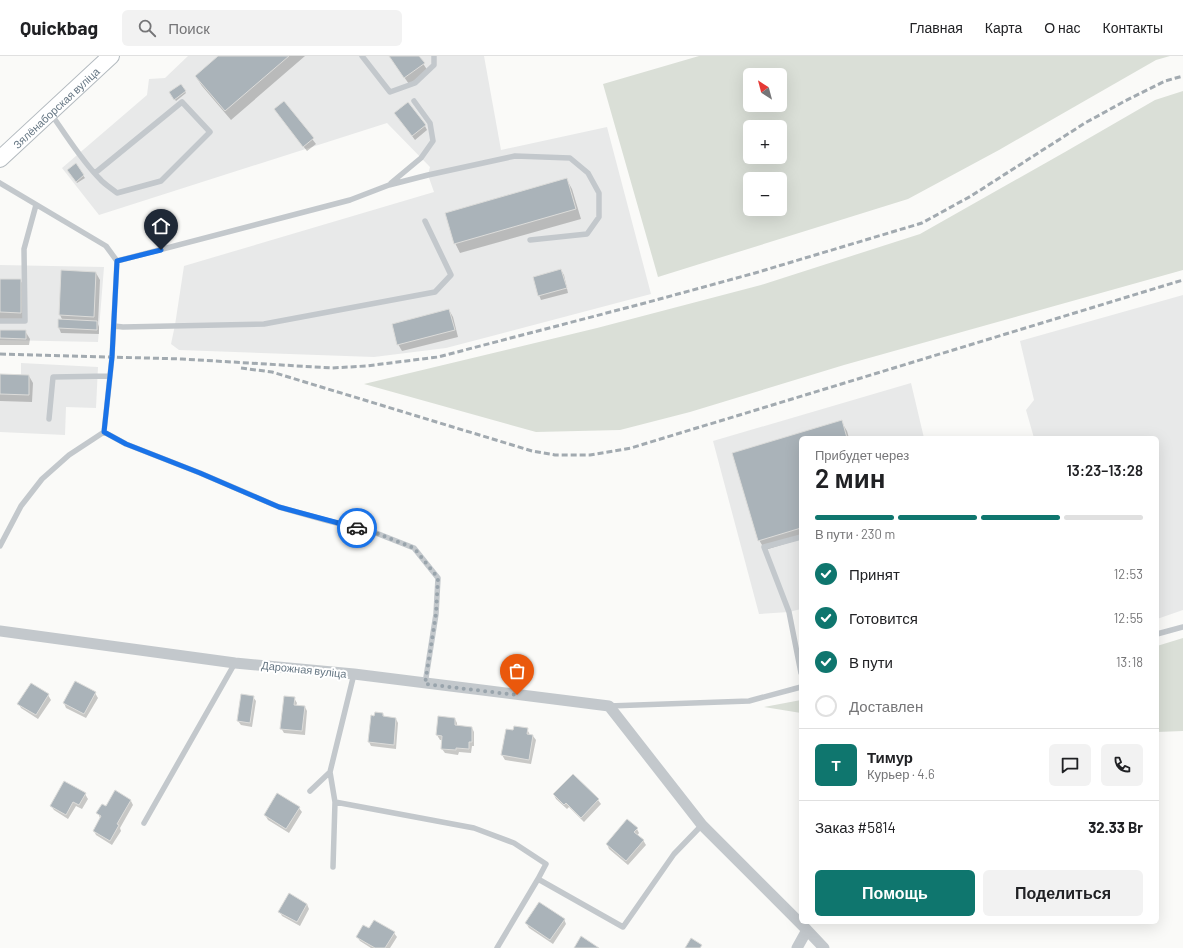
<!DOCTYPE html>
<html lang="ru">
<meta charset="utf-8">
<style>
body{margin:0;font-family:Barlow,sans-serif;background:#f2f2f2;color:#202124;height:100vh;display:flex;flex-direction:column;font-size:15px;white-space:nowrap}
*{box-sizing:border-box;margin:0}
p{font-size:13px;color:#757577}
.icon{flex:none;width:22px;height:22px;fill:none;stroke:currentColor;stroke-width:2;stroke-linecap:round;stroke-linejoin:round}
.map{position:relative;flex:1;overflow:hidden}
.details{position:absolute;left:799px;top:380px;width:360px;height:488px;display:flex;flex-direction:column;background:#fff;border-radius:6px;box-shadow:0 4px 16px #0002}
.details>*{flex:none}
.needle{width:26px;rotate:324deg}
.tools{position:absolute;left:743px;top:12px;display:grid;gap:8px}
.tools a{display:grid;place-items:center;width:44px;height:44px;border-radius:6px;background:#fff;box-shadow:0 4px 16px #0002;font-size:20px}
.pin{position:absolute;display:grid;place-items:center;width:34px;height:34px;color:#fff;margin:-41px -17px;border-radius:50% 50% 50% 0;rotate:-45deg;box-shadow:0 0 4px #0007}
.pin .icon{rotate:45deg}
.courier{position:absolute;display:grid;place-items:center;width:40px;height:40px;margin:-20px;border:3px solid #1a73e8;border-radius:50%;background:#fff;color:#222;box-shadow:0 1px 5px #0007}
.overview em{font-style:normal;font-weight:600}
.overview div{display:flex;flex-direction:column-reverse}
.overview{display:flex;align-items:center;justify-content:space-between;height:68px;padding:0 16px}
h1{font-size:26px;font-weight:600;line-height:30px}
.bar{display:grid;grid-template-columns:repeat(4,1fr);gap:6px 4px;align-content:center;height:48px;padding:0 16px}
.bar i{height:5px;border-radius:3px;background:#e0e0e0}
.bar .selected{background:#0f766e}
.bar p{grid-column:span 4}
.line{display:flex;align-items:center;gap:10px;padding:0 16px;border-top:1px solid #e0e0e0}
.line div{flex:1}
.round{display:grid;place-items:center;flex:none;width:42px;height:42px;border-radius:6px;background:#f2f2f2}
ol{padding:0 16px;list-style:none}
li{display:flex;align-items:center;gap:12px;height:44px}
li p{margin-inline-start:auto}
li .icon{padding:4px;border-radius:50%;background:#0f766e;color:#fff;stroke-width:4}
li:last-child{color:#757577}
li i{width:22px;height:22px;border:2px solid #e0e0e0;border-radius:50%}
.cta{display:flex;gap:8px;margin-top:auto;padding:8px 16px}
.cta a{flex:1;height:46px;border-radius:6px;background:#0f766e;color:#fff;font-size:16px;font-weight:600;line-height:46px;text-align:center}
.cta a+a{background:#f2f2f2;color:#202124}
header{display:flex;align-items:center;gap:24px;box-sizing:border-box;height:56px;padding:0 20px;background:#fff;border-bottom:1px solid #e0e0e0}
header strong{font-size:19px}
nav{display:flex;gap:22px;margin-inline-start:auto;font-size:14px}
.search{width:280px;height:36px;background:#f2f2f2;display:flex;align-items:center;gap:10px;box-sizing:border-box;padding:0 14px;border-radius:6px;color:#757577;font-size:15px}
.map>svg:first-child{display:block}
</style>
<header>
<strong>Quickbag</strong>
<div class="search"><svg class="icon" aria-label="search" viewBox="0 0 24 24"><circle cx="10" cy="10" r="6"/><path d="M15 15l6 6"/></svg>Поиск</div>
<nav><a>Главная</a><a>Карта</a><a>О нас</a><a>Контакты</a></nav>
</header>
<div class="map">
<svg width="1183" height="892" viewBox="0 0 1183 892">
<rect width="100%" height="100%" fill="#fafaf8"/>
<path fill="#e8e9e9" d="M188,0H484L501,94L607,71L651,238L446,292L374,301L179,294L171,288L175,269L184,210L434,136L428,119L430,111L387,67L99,159L62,112L147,39L149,23L165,22Z
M0,209L104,211L98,286L0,284Z
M1183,239V554L1157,563V382H1034L1026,354L1034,344L1020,285Z
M21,307L98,311L96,352L66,351L65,379L0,376V318L21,319Z
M911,327L924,382H801V553L789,556L759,558L713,385Z"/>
<path fill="#dadfd7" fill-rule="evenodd" d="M699,0H1170L1156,4L999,94L908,143L658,221L603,28ZM750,19H780V49H750ZM750,71H780V101H750ZM750,123H780V153H750Z
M1183,35V214L844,309L690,356L620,374L536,376L364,328L597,272L761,229L920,178L1065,96L1155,44Z
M1183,582V675L1157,676V590Z
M801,644V657L764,651Z"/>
<path fill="#0003" d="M220,0H305L231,64L202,30L196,21Z
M389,0H418L428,15L409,28Z
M180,29L186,37L176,45L170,37Z
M284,46L316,88L307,95L278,58Z
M398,61L425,70L427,74L415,84Z
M75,109L85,122L77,127L69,116Z
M567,124L572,133L581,163L460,197L455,187Z
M561,214L564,219L568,237L541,244L539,239Z
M62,215L96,217L100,224L98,268L99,271V278L61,277L59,272V264L63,265L60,259Z
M0,224H20L25,231L24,264L0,263Z
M449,254L453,261L458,281L402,295L398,288Z
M0,275H25L30,283L29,289H0Z
M0,319L29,320L33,327L32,346L0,345Z
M841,365L847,375L849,382H801V483L765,494L759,484L733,397Z
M95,637L98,642L86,662L66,652L64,647Z
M48,639L51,644L38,663L21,652L19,648Z
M253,641L256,645L252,671L241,669L238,665Z
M294,642L297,647L296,650L305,651L307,655L305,679L284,677L281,672Z
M383,658L385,662L396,663L398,667L396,693L371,690L369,686L375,661Z
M455,663L457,667V670L472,672L474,676V690H472L471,697L459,696L458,699L445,697L442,693L443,684H440L437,679Z
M527,673L530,679L533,680L536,684L531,708L505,704L502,699L514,675Z
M115,736L131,745L133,749L120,772L121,775L112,789L96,779L94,775L100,762L98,757L106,752Z
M85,738L88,743L82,753L76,750L68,763L54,754L51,750Z
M554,739L598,744L601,748L584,766L569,751L567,753L556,743Z
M299,752L302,756L289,777L268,764L265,759Z
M637,773L639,777L637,780L643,784L646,789L628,809L609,793L607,788Z
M307,848L309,853L300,870L282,860L280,856Z
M564,863L566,868L553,888L529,872L526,867Z
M370,874L394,877L397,881L390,892H371L360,885L357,881Z"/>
<path fill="#aab3b9" stroke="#dcdcda" d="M218,0H289L225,55L195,20Z
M389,0H419L425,7L404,22Z
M181,28L186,35L174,44L169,36Z
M284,45L314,82L303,91L274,53Z
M408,46L426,69L412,80L394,57Z
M76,107L84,119L76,126L67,114Z
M567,122L576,153L454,188L445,157Z
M561,213L567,232L538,240L533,221Z
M61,214L96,216L94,261L59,259Z
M0,223H21V257L0,256Z
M449,253L455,274L397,289L392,268Z
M58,263L97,265V274L58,272Z
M0,274H26V283L0,282Z
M0,318L29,319V339L0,338Z
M842,364L847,382H801V472L758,485L732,397Z
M75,625L96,636L84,658L63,647Z
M31,627L49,638L36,659L17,648Z
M241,638L254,640L250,667L237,665Z
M284,640L295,641L294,649L305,650L302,675L280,673Z
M375,656L383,657V660L396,662L394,689L368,686L371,659L374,660Z
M438,660L455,662V669L472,671V686H469V693L456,692V694L441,693L442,680L436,679Z
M514,670L528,672L527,678L533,679L529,704L501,699L506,673L513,674Z
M573,718L599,743L581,762L566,747L564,749L553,738Z
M64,725L86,737L79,749L73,746L66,759L50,750Z
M115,734L131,744L117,768L119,769L110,785L93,775L101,760L96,757L102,748L106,750Z
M277,737L300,751L286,773L264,759Z
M627,763L638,772L634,776L644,784L626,805L606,788Z
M289,837L307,848L297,866L278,856Z
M539,846L565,863L550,884L525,867Z
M374,864L395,876L385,892H375L356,881L363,869L369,872Z
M581,880L599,892H574Z
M691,882L702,889L700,892H685Z"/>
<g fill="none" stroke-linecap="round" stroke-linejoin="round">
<defs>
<g id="secondary">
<path id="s1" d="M0,103L111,0"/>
</g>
</defs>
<use href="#secondary" stroke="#b3babf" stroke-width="18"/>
<path stroke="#c3c8cc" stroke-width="5.5" d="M362,0L390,36L415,27L434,9V0
M51,58C67,80 81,104 100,123C104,128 111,132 117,137L161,125L210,76L182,46L95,117
M0,127L106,190L117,205L112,301L104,376L69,399L42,423L21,450L0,490
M391,127L421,102L433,85L430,67L414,45
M117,205L350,144L389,129L428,119L515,100L570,102L588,117L599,137V161L587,178L530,184
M0,265H25L24,193L36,149
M114,270L123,271L264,268L435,236L451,219L425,165
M49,363L53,321L109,320
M104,376L126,388L200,417L279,451L325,464L376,477L414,492L438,522L436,558L425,628
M801,481L764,491L789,556L801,617
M1157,578L1183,571
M609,650L749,645L801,631
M310,735L330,716
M335,746L474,772L514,787L546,808L538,823L623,871L674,798L702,769
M144,767L235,607
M333,811L335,746L330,716L354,618
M497,892L538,823"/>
<path stroke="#c3c8cc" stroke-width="11" d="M0,575L235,607L354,618L609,650L702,769L807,874L824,892
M797,892L807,874"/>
<use href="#secondary" stroke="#fff" stroke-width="16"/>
<path stroke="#a2aab0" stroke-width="3" stroke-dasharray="6 3" stroke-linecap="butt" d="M0,298L182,303L332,312L366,310L438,301L645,247L755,217L922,167L971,140L1085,67L1125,45L1165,25L1183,20
M241,312L272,316L532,395L555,399H590L631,392L1183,224"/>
</g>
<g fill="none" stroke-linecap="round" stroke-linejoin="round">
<path stroke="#99a4ac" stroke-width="4" stroke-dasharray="0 7.2" d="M357,472L376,477L414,492L438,522L436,558L425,628L517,639"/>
<path stroke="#1a73e8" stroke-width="5" d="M161,194L117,205L112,301L104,376L126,388L200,417L279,451L357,472"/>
</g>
<g text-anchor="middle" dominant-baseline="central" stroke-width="4" stroke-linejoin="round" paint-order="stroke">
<g font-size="11" fill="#657683" stroke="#fff">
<text stroke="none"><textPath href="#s1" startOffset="76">Зялёнаборская вуліца</textPath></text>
<text transform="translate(304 613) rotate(6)">Дарожная вуліца</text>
</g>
</g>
</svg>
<div class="tools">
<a><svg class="needle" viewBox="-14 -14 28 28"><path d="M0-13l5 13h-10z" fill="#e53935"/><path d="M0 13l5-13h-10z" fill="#757577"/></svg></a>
<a>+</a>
<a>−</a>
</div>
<div class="pin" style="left:517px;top:639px;background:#ea580c"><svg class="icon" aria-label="bag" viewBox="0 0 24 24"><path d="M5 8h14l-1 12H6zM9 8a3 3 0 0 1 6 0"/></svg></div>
<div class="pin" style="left:161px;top:194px;background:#1f2937"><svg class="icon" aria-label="home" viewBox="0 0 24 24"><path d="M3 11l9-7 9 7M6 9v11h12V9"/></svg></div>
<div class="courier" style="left:357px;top:472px"><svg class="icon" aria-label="car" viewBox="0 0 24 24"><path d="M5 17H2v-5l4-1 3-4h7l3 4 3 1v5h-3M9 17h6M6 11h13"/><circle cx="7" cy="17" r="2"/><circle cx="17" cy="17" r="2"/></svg></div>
<section class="details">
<div class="overview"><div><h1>2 мин</h1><p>Прибудет через</p></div><em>13:23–13:28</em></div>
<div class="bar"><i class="selected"></i><i class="selected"></i><i class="selected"></i><i></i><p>В пути · 230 m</p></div>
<ol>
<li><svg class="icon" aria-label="check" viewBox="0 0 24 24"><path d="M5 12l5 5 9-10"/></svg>Принят<p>12:53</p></li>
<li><svg class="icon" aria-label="check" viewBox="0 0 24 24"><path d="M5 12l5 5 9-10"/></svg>Готовится<p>12:55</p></li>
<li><svg class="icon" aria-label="check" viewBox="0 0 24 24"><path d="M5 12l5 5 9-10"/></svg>В пути<p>13:18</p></li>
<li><i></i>Доставлен</li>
</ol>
<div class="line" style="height:72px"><b class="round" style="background:#0f766e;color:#fff">Т</b><div><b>Тимур</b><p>Курьер · 4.6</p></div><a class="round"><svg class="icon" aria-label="chat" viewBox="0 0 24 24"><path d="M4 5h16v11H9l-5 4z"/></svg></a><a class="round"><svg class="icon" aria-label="phone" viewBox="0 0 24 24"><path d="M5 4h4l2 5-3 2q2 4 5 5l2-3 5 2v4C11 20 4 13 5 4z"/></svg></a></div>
<div class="line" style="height:52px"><div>Заказ #5814</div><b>32.33 Br</b></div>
<div class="cta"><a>Помощь</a><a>Поделиться</a></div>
</section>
</div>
